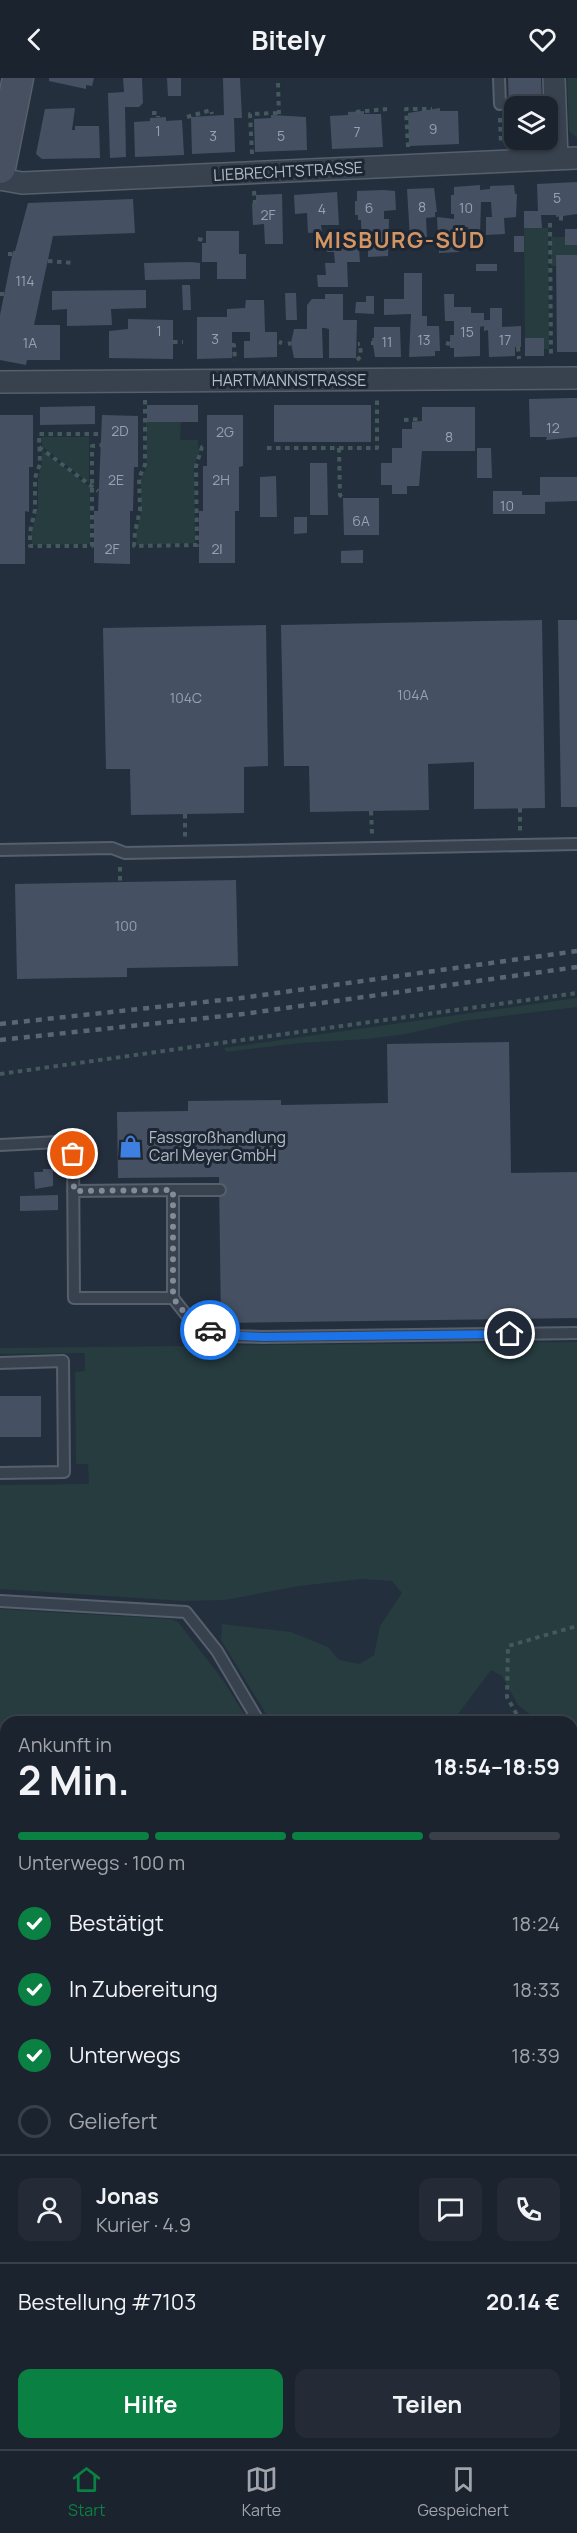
<!DOCTYPE html>
<html lang="de">
<meta charset="utf-8">
<style>
body{margin:0;font-family:Manrope,sans-serif;background:#242b36;color:#f1f3f6;height:100vh;display:flex;flex-direction:column;font-size:22px;white-space:nowrap}
*{box-sizing:border-box;margin:0}
p{font-size:20px;color:#a0a4aa}
.icon{flex:none;width:33px;height:33px;fill:none;stroke:currentColor;stroke-width:2;stroke-linecap:round;stroke-linejoin:round}
.map{position:relative;flex:1;overflow:hidden}
.details{position:absolute;left:0px;top:1638px;width:578px;height:734px;display:flex;flex-direction:column;background:#1b232e;border-radius:18px 18px 0 0;box-shadow:0 2px 4px #0004,0 0 0 2px #39404a}
.details>*{flex:none}
.buttons{position:absolute;left:504px;top:18px;display:grid;gap:12px}
.buttons a{display:grid;place-items:center;width:54px;height:54px;border-radius:12px;background:#1b232e;box-shadow:0 2px 4px #0004,0 0 0 2px #39404a;font-size:30px}
.pin{position:absolute;display:grid;place-items:center;width:51px;height:51px;color:#fff;margin:-26px;border:3px solid #fff;border-radius:50%;box-shadow:0 2px 6px #0007}
.courier{position:absolute;display:grid;place-items:center;width:60px;height:60px;margin:-30px;border:4px solid #1a73e8;border-radius:50%;background:#fff;color:#222;box-shadow:0 2px 8px #0007}
.headline em{font-style:normal;font-weight:700}
.headline div{display:flex;flex-direction:column-reverse}
.headline{display:flex;align-items:center;justify-content:space-between;height:102px;padding:0 18px}
h1{font-size:39px;font-weight:700;line-height:45px}
.bar{display:grid;grid-template-columns:repeat(4,1fr);gap:9px 6px;align-content:center;height:72px;padding:0 18px}
.bar i{height:8px;border-radius:4px;background:#39404a}
.bar .on{background:#0b8043}
.bar p{grid-column:span 4}
.line{display:flex;align-items:center;gap:15px;padding:0 18px;border-top:2px solid #39404a}
.line div{flex:1}
.round{display:grid;place-items:center;flex:none;width:63px;height:63px;border-radius:12px;background:#242b36}
ol{padding:0 18px;list-style:none}
li{display:flex;align-items:center;gap:18px;height:66px}
li p{margin-inline-start:auto}
li .icon{padding:6px;border-radius:50%;background:#0b8043;color:#fff;stroke-width:4}
li:last-child{color:#a0a4aa}
li i{width:33px;height:33px;border:3px solid #39404a;border-radius:50%}
.action{display:flex;gap:12px;margin-top:auto;padding:12px 18px}
.action a{flex:1;height:69px;border-radius:12px;background:#0b8043;color:#fff;font-size:24px;font-weight:700;line-height:69px;text-align:center}
.action a+a{background:#242b36;color:#f1f3f6}
header{display:flex;justify-content:space-between;align-items:center;height:78px;padding:0 18px;background:#1b232e;font-size:27px;font-weight:700}
.menu{display:flex;justify-content:space-around;align-items:center;height:84px;border-top:2px solid #39404a;background:#1b232e;font-size:16px;color:#a0a4aa}
.menu a{display:grid;justify-items:center;gap:3px}
.menu .on{color:#0b8043}
.map>svg:first-child{display:block}
</style>
<header><svg class="icon" aria-label="back" viewBox="0 0 24 24"><path d="M15 5l-7 7 7 7"/></svg>Bitely<svg class="icon" aria-label="heart" viewBox="0 0 24 24"><path d="M12 20l-8-8c-3-5 5-10 8-4 3-6 11-1 8 4z"/></svg></header>
<div class="map">
<svg width="577" height="2371" viewBox="0 0 577 2371">
<rect width="100%" height="100%" fill="#242f3e"/>
<path fill="#263c3f" d="M567,0H577V60L569,53Z
M524,150H548L549,271H544V260H525Z
M551,159H565V167H577V177H557L556,188H551Z
M146,344H181L180,362H198V371H201L194,387L195,465L137,467L136,455L141,435V400L147,389Z
M42,359H89V405L42,368Z
M42,372L90,409V466L32,467L31,456L38,431V401L42,386Z
M577,920V929L463,943L406,956L367,961L300,965L226,974L224,970Z
M577,1264V2105L572,2098V1644H540L518,1627L502,1598L491,1592L452,1644H271L221,1562L222,1546L291,1554L328,1569L339,1582L360,1586L374,1577L380,1548L402,1515L392,1503L361,1501L299,1508L225,1522L184,1523L0,1511V1407L89,1406L88,1386H76L75,1294L85,1293V1275L0,1276V1270Z
M0,1531L171,1541L178,1544L223,1602L249,1644H6V1697L0,1698Z
M6,2122V2170L0,2168V2126Z
M0,2237L6,2247V2366H60V2368L85,2366L86,2371H3L0,2343Z"/>
<path fill="#455162" d="M49,0H94L92,8L86,7V11L49,3Z
M123,0H142L143,25L139,29H125L126,79L110,80L108,15L124,14Z
M167,0H181V18H168Z
M223,0H240L242,40H234L235,74L192,76L191,39L224,37Z
M508,0H541L542,28H514V59L510,60Z
M75,30L72,52H75V48H99L100,80L42,81L36,76L45,31Z
M440,30V33H458L459,66L409,68L408,35Z
M364,33V36H381L383,69L332,71L330,38L348,37V34Z
M271,37L306,39L307,72L255,74L254,41L271,40Z
M166,39V43L182,42L184,77L135,79L134,44L150,43V40Z
M577,104V136L556,139V137H541L542,150H524V133H538L537,106Z
M480,107V112L490,111V108L514,107L515,116H517L516,139L504,140L505,156L486,157V139H492L491,124H481L480,157L469,158L468,149H454L455,157H458L459,174L439,175L437,139L454,141V136H451V117H454V109Z
M434,110L437,134H435V139L426,140L427,160L410,161L407,111Z
M383,112L395,113L396,132L384,133V141H389L388,178L368,179V171L362,172L361,142H358V137H355V123H357V113Z
M337,114L339,147H321L322,154L308,155L307,135L295,136L294,117Z
M282,116L283,166H265L264,146L253,147L252,126L256,123V117Z
M133,121L135,155L53,158L34,247H60V282H27L26,287L0,282V237L13,173H15L28,125Z
M565,151H577V167H565Z
M206,153H239V176H246V201H217V184H202V165H206Z
M326,155H353L354,170H359L360,184H347L348,209H318L317,197H326L325,185H335L334,174H327Z
M514,158H524V174H514Z
M556,177H577V274H557Z
M191,184L200,185V201L145,202L144,185Z
M476,186H497V193H476Z
M404,195H422V238H427V248H439L440,273H435V278L409,279L411,236L384,237V221H404Z
M182,207H190L191,232H183Z
M146,212V230L111,231L112,247L67,248V231L52,232V213Z
M285,215H296L297,242H286Z
M325,216H343V242H357L356,280H329V251L325,250H322L323,280H294L291,265L294,251H307V227L312,221H325Z
M444,216H454V229H471V235H484V242H490V230H502V249L521,248V269H515V278L489,279L488,252L484,253V248L480,249V278L454,279V270H450V257H454V243H445Z
M366,218H374V236L355,235L356,224H366Z
M246,222H264L265,254H277V279L244,280V263H250V254H232V280L197,281V239H227V231L245,230Z
M128,241L173,242V281L109,280V253L128,251Z
M374,249H400L401,279H375L372,260H374Z
M525,260H544V278H525Z
M570,320H577V359L546,362L547,359H530L529,321Z
M147,327H198V344H147Z
M274,327H371V364H274Z
M95,328V346L40,347V329Z
M422,329H475V373H422L419,408H407V416H392V407H381V385H392V370H402V351H412V344L422,343Z
M0,337H33V389H29V434L25,433V486H0Z
M102,337L138,338V389H134L133,433H130V486L94,485V433H98Z
M207,337H243V388L239,389V433H235V485H199V433H203V388H207Z
M477,370H491L492,400H477Z
M310,385H327L328,437H310Z
M276,398L277,439H260V399Z
M540,399H577V423L545,424V436H493V413H522V417H540Z
M343,420H379V457H344Z
M294,439H307V455L294,456Z
M363,472V485H341V473Z
M542,542L545,730L474,731V684L428,686L429,732L310,734L309,688H284L281,547Z
M558,542H577V729H561Z
M266,547L268,688L244,689V735L131,737L130,691H106L103,550Z
M236,802L238,888L127,890V899L17,901L15,806Z
M509,964L511,1095L577,1094V1240L221,1245L219,1099L118,1100L117,1034L188,1033V1023L281,1022V1027L388,1025L387,966Z
M43,1091H53V1108L35,1111L34,1094H43Z
M58,1117V1132L20,1133V1118Z
M0,1318H41V1359H0Z
M0,1717H6V1748L0,1749Z
M6,1771V1842L0,1843V1772Z
M6,1875V1903L0,1886V1877Z
M6,2193V2221L0,2211V2196Z
M6,2228V2247L0,2237V2231Z
M284,2366H318L320,2371H286Z"/>
<g fill="none" stroke-linecap="round" stroke-linejoin="round">
<defs>
<path id="service" d="M499,0L500,26
M0,772L112,770L125,775L577,766
M0,1067L58,1064L73,1076L74,1220H173V1112L73,1113
M173,1112H220
M173,1220L192,1244L224,1258L263,1259L577,1255
M0,1285L63,1283L64,1394L0,1395
M0,1523L186,1534L217,1573L259,1644
M0,1763L6,1762
M0,1868L6,1866
M124,2371L126,2366
M353,2371L354,2366"/>
<path id="minor" d="M554,0L557,81
M0,101L22,105L577,80
M0,304L577,300
M0,2116L6,2112"/>
<path id="secondary" d="M0,90L18,0
M0,2010L6,2024
M198,2366L202,2371"/>
</defs>
<use href="#service" stroke="#565f6c" stroke-width="14"/>
<use href="#minor" stroke="#565f6c" stroke-width="24"/>
<use href="#secondary" stroke="#565f6c" stroke-width="33"/>
<path stroke="#44595c" stroke-width="4" stroke-dasharray="4.5 4.5" stroke-linecap="butt" d="M278,5L279,36
M356,34L387,31
M152,35H158V39
M187,39L211,32L212,36
M500,40L501,65
M408,69L406,31H432
M252,76L250,36L279,35
M254,113L255,126
M561,138V145
M550,145L551,280
M198,161L203,162V165
M8,176H12
M48,183L74,185
M0,216H4
M173,264H183
M279,264L282,265
M371,265H374
M446,265L450,266
M288,266L291,265
M232,267H234L235,283
M518,269L519,281
M357,282L361,278L360,266H358
M145,322V387L139,400L140,432L135,454L134,468L197,467L196,388L202,369L207,368
M404,342L422,341
M98,356H39L40,386L35,400V432L30,454V468H92V368L102,367
M39,369L98,413
M267,370H377V321
M339,370L340,417L343,420
M520,730V753
M371,733L372,756
M185,736V759
M120,789V804
M0,996L577,915
M521,1644L507,1619L508,1568L577,1548
M283,2366L284,2371"/>
<use href="#service" stroke="#38414e" stroke-width="10"/>
<use href="#minor" stroke="#38414e" stroke-width="21"/>
<use href="#secondary" stroke="#465061" stroke-width="30"/>
<path stroke="#5a6575" stroke-width="4.5" stroke-dasharray="6 6" stroke-linecap="butt" d="M0,946L241,920L577,873
M0,962L243,936L577,889"/>
</g>
<g fill="none" stroke-linecap="round" stroke-linejoin="round">
<path stroke="#828b98" stroke-width="6" stroke-dasharray="0 10.8" d="M73,1076L74,1113L173,1112V1220L192,1244L210,1252"/>
<path stroke="#1a73e8" stroke-width="8" d="M210,1252L224,1257L263,1259L510,1256"/>
</g>
<defs>
<symbol id="shop-bare" viewBox="-9 -9 18 18"><path d="M-5-2.5h2.3a2.7 3.5 0 0 1 5.4 0H5L5.5 6h-11ZM-1.5-2.5h3a1.5 2.3 0 0 0-3 0Z" fill="#3f7fe0" stroke="#1d2633" stroke-width="2.5" paint-order="stroke"/></symbol>
</defs>
<g fill-rule="evenodd">
<use href="#shop-bare" x="114" y="1052" width="33" height="33"/>
</g>
<g text-anchor="middle" dominant-baseline="central" stroke-width="6" stroke-linejoin="round" paint-order="stroke">
<g font-size="14" fill="#98a1af">
<text x="433" y="50">9</text>
<text x="158" y="52">1</text>
<text x="357" y="53">7</text>
<text x="213" y="57">3</text>
<text x="281" y="57">5</text>
<text x="557" y="119">5</text>
<text x="422" y="128">8</text>
<text x="369" y="129">6</text>
<text x="466" y="129">10</text>
<text x="322" y="130">4</text>
<text x="268" y="136">2F</text>
<text x="25" y="202">114</text>
<text x="159" y="252">1</text>
<text x="467" y="253">15</text>
<text x="215" y="260">3</text>
<text x="424" y="261">13</text>
<text x="505" y="261">17</text>
<text x="387" y="263">11</text>
<text x="30" y="264">1A</text>
<text x="553" y="349">12</text>
<text x="120" y="352">2D</text>
<text x="225" y="353">2G</text>
<text x="449" y="358">8</text>
<text x="116" y="401">2E</text>
<text x="221" y="401">2H</text>
<text x="507" y="427">10</text>
<text x="361" y="442">6A</text>
<text x="112" y="470">2F</text>
<text x="217" y="470">2I</text>
<text x="413" y="616">104A</text>
<text x="186" y="619">104C</text>
<text x="126" y="847">100</text>
</g>
<g font-size="16" fill="#b4bcc9" stroke="#1d2633">
<text transform="translate(288 93) rotate(-3)">LIEBRECHTSTRASSE</text>
<text x="289" y="302">HARTMANNSTRASSE</text>
</g>
<g font-size="16" fill="#b4bcc9" stroke="#1d2633" text-anchor="start">
<text x="149" y="1059">Fassgroßhandlung<tspan x="149" dy="18">Carl Meyer GmbH</tspan></text>
</g>
<g font-size="22" font-weight="bold" letter-spacing="1.5" fill="#d59563" stroke="#1d2633">
<text x="400" y="162">MISBURG-SÜD</text>
</g>
</g>
</svg>
<div class="buttons">
<a><svg class="icon" aria-label="layers" viewBox="0 0 24 24"><path d="M12 4l9 5-9 5-9-5zM3 14l9 5 9-5"/></svg></a>
</div>
<div class="pin" style="left:73px;top:1076px;background:#ea580c"><svg class="icon" aria-label="bag" viewBox="0 0 24 24"><path d="M5 8h14l-1 12H6zM9 8a3 3 0 0 1 6 0"/></svg></div>
<div class="pin" style="left:510px;top:1256px;background:#1f2937"><svg class="icon" aria-label="home" viewBox="0 0 24 24"><path d="M3 11l9-7 9 7M6 9v11h12V9"/></svg></div>
<div class="courier" style="left:210px;top:1252px"><svg class="icon" aria-label="car" viewBox="0 0 24 24"><path d="M5 17H2v-5l4-1 3-4h7l3 4 3 1v5h-3M9 17h6M6 11h13"/><circle cx="7" cy="17" r="2"/><circle cx="17" cy="17" r="2"/></svg></div>
<section class="details">
<div class="headline"><div><h1>2 Min.</h1><p>Ankunft in</p></div><em>18:54–18:59</em></div>
<div class="bar"><i class="on"></i><i class="on"></i><i class="on"></i><i></i><p>Unterwegs · 100 m</p></div>
<ol>
<li><svg class="icon" aria-label="check" viewBox="0 0 24 24"><path d="M5 12l5 5 9-10"/></svg>Bestätigt<p>18:24</p></li>
<li><svg class="icon" aria-label="check" viewBox="0 0 24 24"><path d="M5 12l5 5 9-10"/></svg>In Zubereitung<p>18:33</p></li>
<li><svg class="icon" aria-label="check" viewBox="0 0 24 24"><path d="M5 12l5 5 9-10"/></svg>Unterwegs<p>18:39</p></li>
<li><i></i>Geliefert</li>
</ol>
<div class="line" style="height:108px"><a class="round"><svg class="icon" aria-label="person" viewBox="0 0 24 24"><circle cx="12" cy="8" r="4"/><path d="M4 21q1-7 8-7t8 7"/></svg></a><div><b>Jonas</b><p>Kurier · 4.9</p></div><a class="round"><svg class="icon" aria-label="chat" viewBox="0 0 24 24"><path d="M4 5h16v11H9l-5 4z"/></svg></a><a class="round"><svg class="icon" aria-label="phone" viewBox="0 0 24 24"><path d="M5 4h4l2 5-3 2q2 4 5 5l2-3 5 2v4C11 20 4 13 5 4z"/></svg></a></div>
<div class="line" style="height:78px"><div>Bestellung #7103</div><b>20.14 €</b></div>
<div class="action"><a>Hilfe</a><a>Teilen</a></div>
</section>
</div>
<nav class="menu">
<a class="on"><svg class="icon" aria-label="home" viewBox="0 0 24 24"><path d="M3 11l9-7 9 7M6 9v11h12V9"/></svg>Start</a>
<a><svg class="icon" aria-label="map" viewBox="0 0 24 24"><path d="M3 6l6-2 6 2 6-2v14l-6 2-6-2-6 2zM9 4v14M15 6v14"/></svg>Karte</a>
<a><svg class="icon" aria-label="saved" viewBox="0 0 24 24"><path d="M7 4h10v16l-5-4-5 4z"/></svg>Gespeichert</a>
</nav>
